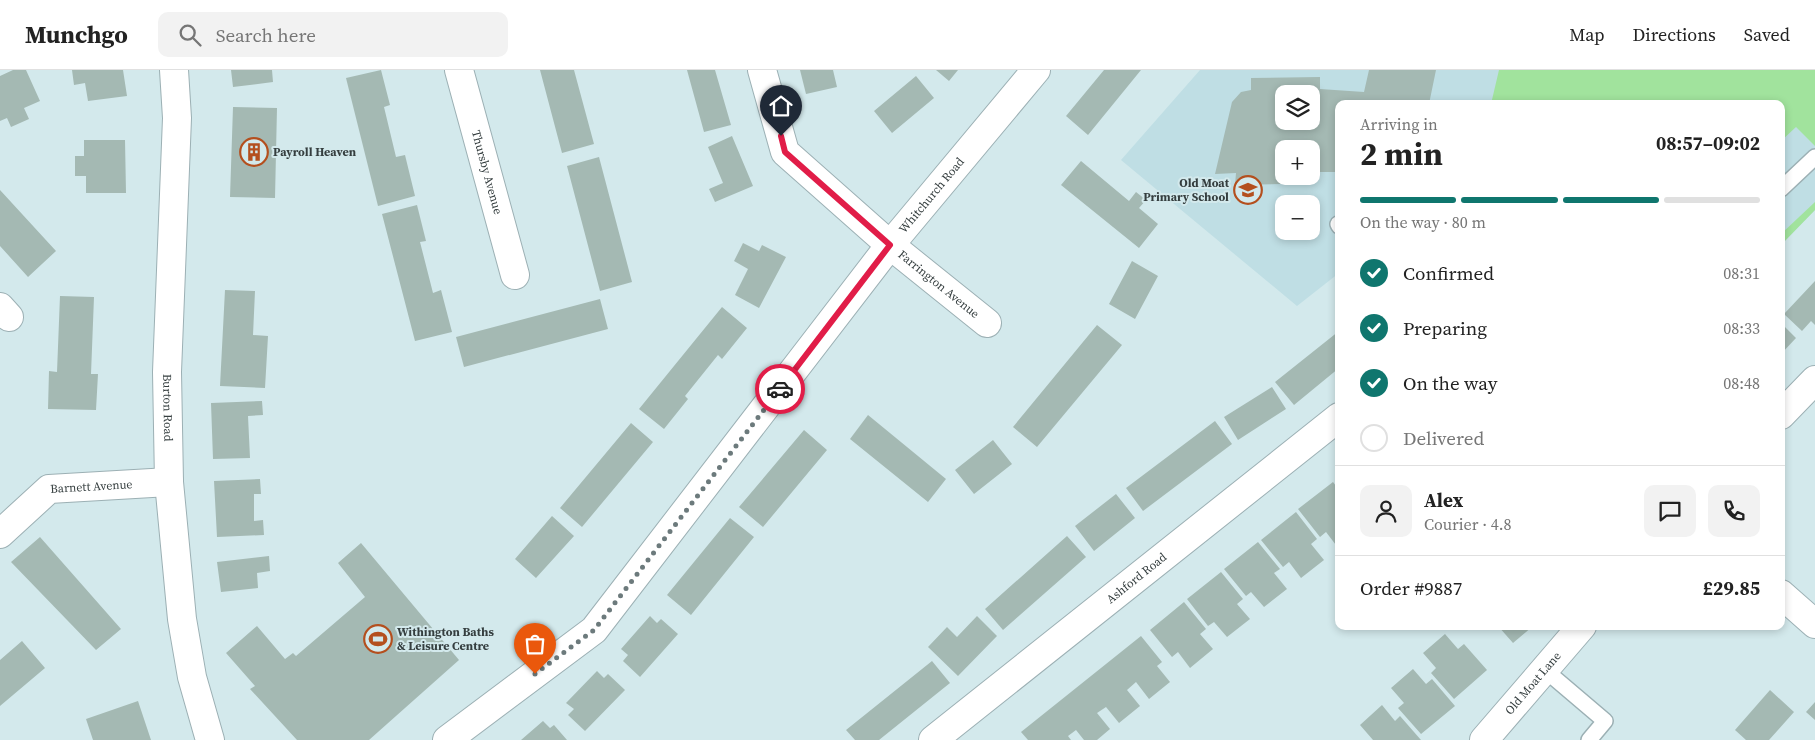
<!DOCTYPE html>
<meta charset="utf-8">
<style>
body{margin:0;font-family:"Source Serif 4",serif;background:#f2f2f2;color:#222;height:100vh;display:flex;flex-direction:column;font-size:19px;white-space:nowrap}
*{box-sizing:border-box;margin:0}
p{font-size:16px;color:#767676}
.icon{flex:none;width:28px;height:28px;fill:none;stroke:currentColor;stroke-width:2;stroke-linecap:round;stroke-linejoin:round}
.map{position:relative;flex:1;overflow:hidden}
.panel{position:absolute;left:1335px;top:30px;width:450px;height:530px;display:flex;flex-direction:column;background:#fff;border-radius:10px;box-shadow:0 2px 8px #0003}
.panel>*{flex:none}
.fabs{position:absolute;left:1275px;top:15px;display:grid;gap:10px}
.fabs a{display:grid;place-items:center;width:45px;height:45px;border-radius:10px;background:#fff;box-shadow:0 2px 8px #0003;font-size:25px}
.pin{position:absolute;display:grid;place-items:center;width:42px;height:42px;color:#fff;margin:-51px -21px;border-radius:50% 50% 50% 0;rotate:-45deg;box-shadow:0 0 5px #0007}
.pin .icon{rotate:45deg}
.courier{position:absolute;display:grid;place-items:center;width:50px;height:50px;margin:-25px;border:4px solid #e11d48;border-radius:50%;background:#fff;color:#222;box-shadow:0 1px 6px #0007}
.headline em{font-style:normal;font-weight:700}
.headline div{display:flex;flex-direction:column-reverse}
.headline{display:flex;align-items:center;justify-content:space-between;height:85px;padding:0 25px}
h1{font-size:32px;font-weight:700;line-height:38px}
.bar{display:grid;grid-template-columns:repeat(4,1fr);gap:8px 5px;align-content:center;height:60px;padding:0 25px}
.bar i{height:6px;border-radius:4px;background:#e0e0e0}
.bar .selected{background:#0f766e}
.bar p{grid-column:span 4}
.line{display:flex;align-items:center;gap:12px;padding:0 25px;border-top:1px solid #e0e0e0}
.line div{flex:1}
.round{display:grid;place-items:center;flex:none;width:52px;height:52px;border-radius:10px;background:#f2f2f2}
ol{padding:0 25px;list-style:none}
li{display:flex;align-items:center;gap:15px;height:55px}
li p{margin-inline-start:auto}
li .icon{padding:5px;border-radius:50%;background:#0f766e;color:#fff;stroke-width:4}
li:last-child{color:#767676}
li i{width:28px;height:28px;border:2px solid #e0e0e0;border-radius:50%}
header{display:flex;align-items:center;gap:30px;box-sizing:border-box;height:70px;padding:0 25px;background:#fff;border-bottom:1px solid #e0e0e0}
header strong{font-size:24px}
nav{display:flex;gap:28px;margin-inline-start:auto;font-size:18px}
.search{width:350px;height:45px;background:#f2f2f2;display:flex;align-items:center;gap:12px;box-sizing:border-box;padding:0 18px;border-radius:10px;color:#767676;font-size:19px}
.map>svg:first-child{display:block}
</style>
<header>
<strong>Munchgo</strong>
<div class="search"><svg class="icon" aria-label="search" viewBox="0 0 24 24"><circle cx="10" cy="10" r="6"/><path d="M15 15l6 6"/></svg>Search here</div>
<nav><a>Map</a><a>Directions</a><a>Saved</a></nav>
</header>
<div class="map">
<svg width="1815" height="670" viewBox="0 0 1815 670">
<rect width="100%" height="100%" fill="#d3e9ec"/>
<path fill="#bfdee4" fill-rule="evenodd" d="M1200,0H1815V140L1781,175V34H1339V203L1297,236L1121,90ZM1284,24H1311V51H1284ZM1284,79H1311V106H1284ZM1284,134H1311V161H1284Z"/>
<path fill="#a1e39d" d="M1499,0H1815V76L1796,57L1781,71V34H1491Z
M1815,132V140L1781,175V164Z"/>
<path fill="#a4b9b3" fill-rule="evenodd" d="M13,0H26L40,31L24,38L29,49L11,57L7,48L0,51V6Z
M72,0H123L127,26L88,31L85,13L74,15Z
M231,0H272L273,12L233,17Z
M381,0L390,35L384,37L396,87L405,85L415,126L378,136L346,8Z
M540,0H574L594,74L562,83Z
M687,0H715L731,55L704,62Z
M800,0H833L837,17L806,24Z
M936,0H958L949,11Z
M1104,0H1141L1088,65L1066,46Z
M1369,0H1436L1429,34H1339V102H1311V79H1284V103H1281V114L1235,115L1236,103L1215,104L1232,32L1241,22L1251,20V8L1320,7V19L1364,22ZM1284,24H1311V51H1284Z
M916,6L934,28L892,63L874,41Z
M233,37L277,38L275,128L230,127Z
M732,66L753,116L715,132L709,119L723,113L708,77Z
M84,70H125L126,123H86V106H75V86H84Z
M599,87L632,212L600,221L567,96Z
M1081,91L1129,131L1136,122L1146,130L1139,138L1158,154L1139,178L1061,115Z
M0,120L56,181L28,207L0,176Z
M417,135L426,171L420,172L433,223L441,220L452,262L415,271L382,144Z
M743,173L759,181L762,175L786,187L759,238L735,225L748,199L734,191Z
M1132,191L1158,206L1135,249L1109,234Z
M1815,211V255L1811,251L1802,261L1784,244Z
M225,220L255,221L253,265L268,266L265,318L220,316Z
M60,226L94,227L91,304H98L96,340L48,339L49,301L57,302Z
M600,229L608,259L464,297L456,267Z
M722,237L747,258L722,289L718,285L685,326L688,329L664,359L639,339Z
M1781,253L1796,268L1781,284Z
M1097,255L1122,275L1037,377L1013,357Z
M1339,261V298L1294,335L1275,312Z
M1272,317L1286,339L1238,370L1224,347Z
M262,331L263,345L248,346L250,388L213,389L211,333Z
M868,345L946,409L928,432L850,369Z
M1215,351L1232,374L1143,441L1126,418Z
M631,353L653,372L582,457L560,438Z
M804,360L827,380L763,457L739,437Z
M993,370L1012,394L974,424L955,400Z
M260,409L261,424H254V451L263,450L264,465L217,467L214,411Z
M1333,412L1339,420V479L1326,462L1320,467L1298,439Z
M1116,424L1135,448L1094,481L1075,456Z
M1296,442L1317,469L1311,474L1324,490L1301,508L1289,492L1283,497L1261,470Z
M552,446L574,466L536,508L515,489Z
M730,448L754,467L691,545L667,525Z
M1067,466L1086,487L1003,560L985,539Z
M40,467L121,559L96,580L11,492Z
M1258,472L1280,499L1274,503L1287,519L1264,537L1251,522L1246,526L1224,499Z
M361,473L459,590L369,670H297L250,619L255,616L226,583L257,556L285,589L293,583L296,586L365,527L338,493Z
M269,486L270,501L257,503L258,518L221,522L217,492Z
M1221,502L1243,529L1237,534L1250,549L1227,567L1214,552L1208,556L1187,529Z
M1184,532L1206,559L1200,564L1213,579L1190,598L1178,582L1172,587L1150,560Z
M650,546L657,553L661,549L678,564L640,607L623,591L628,585L621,579Z
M977,546L997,566L958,606L928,577L947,557L957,567Z
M1498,556H1533L1513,573Z
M1445,564L1458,579L1464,574L1487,600L1454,629L1431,603L1436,598L1423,583Z
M1141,566L1162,592L1157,596L1170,612L1149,629L1136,612L1127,620L1140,636L1119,653L1106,637L1097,643L1110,659L1097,670H1084L1076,660L1068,666L1071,670H1028L1021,662Z
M22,571L45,598L0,636V590Z
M932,591L950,613L879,670H855L846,660Z
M1413,599L1426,614L1432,609L1455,636L1421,664L1398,638L1404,633L1391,618Z
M597,601L604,608L608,604L625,620L585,661L568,645L574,639L566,633Z
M1770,620L1794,642L1769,670H1746L1735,660Z
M138,631L151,670H93L86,649Z
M1815,632V650L1806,642Z
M1382,635L1395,651L1400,646L1421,670H1373L1360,655Z
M543,651L550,658L554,655L567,670H521Z"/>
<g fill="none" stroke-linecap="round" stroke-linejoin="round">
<defs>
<path id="lane" d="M1781,119L1815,87
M1338,154L1339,156
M1545,600L1605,651L1589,670"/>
<g id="street">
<path id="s1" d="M459,0L515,205"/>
<path id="s2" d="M762,0L785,82L890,175L987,253"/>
<path d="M0,237L9,247"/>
<path d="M1781,345L1815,310"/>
<path id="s3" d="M0,464L49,419L169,412"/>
<path d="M1781,524L1815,554"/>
<path id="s4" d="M447,670L594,560L890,175L1036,0"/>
<path id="s5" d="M933,670L1339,347"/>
<path id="s6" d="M1484,670L1582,556"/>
</g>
<g id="secondary">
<path id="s7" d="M174,0L177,48L167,302L169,412L182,549L192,607L210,670"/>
</g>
</defs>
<use href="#lane" stroke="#9cb0b4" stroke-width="18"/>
<use href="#street" stroke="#9cb0b4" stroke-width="30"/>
<use href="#secondary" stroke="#9cb0b4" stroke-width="30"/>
<use href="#lane" stroke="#fff" stroke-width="15"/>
<use href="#street" stroke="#fff" stroke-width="28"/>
<use href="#secondary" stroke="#fff" stroke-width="28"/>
</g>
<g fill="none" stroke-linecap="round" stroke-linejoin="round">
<path stroke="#6c7a7c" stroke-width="5" stroke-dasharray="0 9" d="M535,604L594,560L780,319"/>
<path stroke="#e11d48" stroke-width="6" d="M780,319L890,175L785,82L781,66"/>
</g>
<defs>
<symbol id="building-ring" viewBox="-11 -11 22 22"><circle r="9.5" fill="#d3e9ec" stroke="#b44f1e" stroke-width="1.5"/><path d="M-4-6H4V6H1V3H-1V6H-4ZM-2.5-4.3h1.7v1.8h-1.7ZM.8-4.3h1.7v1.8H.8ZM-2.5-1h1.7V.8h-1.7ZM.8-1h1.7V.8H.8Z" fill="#b44f1e"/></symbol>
<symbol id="school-ring" viewBox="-11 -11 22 22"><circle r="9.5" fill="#d3e9ec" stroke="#b44f1e" stroke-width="1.5"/><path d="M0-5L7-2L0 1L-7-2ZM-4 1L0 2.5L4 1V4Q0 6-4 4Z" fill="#b44f1e"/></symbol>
<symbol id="stadium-ring" viewBox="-11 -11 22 22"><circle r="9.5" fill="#d3e9ec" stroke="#b44f1e" stroke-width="1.5"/><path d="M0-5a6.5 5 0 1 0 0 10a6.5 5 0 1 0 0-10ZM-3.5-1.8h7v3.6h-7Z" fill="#b44f1e"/></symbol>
</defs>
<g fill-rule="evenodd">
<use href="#building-ring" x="238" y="66" width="32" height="32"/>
<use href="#school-ring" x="1232" y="104" width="32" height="32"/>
<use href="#stadium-ring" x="362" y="553" width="32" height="32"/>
</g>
<g text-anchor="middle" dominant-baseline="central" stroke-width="4" stroke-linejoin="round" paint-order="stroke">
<g font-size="12" font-weight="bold" fill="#353e3f" stroke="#d3e9ec" text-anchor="start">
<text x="273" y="82">Payroll Heaven</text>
<text x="1229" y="113" text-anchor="end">Old Moat<tspan x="1229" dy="14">Primary School</tspan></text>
<text x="397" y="562">Withington Baths<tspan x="397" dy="14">&amp; Leisure Centre</tspan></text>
</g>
<g font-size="12" fill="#353e3f" stroke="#d3e9ec">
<text stroke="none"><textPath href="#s1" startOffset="106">Thursby Avenue</textPath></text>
<text stroke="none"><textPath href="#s4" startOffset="734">Whitchurch Road</textPath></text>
<text stroke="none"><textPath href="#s2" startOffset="288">Farrington Avenue</textPath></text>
<text stroke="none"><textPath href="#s7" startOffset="338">Burton Road</textPath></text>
<text stroke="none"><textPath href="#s3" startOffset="109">Barnett Avenue</textPath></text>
<text stroke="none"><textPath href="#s5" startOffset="260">Ashford Road</textPath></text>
<text stroke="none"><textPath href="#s6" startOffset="75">Old Moat Lane</textPath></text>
</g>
</g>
</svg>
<div class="fabs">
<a><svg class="icon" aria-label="layers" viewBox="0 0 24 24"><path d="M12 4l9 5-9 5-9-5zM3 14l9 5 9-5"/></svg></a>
<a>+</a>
<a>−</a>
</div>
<div class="pin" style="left:535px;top:604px;background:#ea580c"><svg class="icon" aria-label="bag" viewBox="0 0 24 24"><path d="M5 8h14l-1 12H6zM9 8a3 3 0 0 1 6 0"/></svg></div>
<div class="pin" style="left:781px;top:66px;background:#1f2937"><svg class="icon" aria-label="home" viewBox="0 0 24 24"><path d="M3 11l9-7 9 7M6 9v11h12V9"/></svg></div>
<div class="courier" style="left:780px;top:319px"><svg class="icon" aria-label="car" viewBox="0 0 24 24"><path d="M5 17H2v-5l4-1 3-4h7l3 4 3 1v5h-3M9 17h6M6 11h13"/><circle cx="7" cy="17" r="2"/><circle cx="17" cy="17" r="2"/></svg></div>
<section class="panel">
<div class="headline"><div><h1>2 min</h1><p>Arriving in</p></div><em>08:57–09:02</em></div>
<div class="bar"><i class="selected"></i><i class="selected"></i><i class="selected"></i><i></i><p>On the way · 80 m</p></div>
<ol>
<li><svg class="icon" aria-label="check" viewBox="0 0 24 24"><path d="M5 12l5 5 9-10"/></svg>Confirmed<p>08:31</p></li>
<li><svg class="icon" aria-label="check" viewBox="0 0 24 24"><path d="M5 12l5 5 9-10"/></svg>Preparing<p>08:33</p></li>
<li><svg class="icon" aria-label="check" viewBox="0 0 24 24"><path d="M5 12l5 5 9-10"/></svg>On the way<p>08:48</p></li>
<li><i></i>Delivered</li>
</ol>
<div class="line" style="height:90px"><a class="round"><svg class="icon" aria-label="person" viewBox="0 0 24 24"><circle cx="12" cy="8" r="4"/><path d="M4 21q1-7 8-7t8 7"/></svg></a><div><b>Alex</b><p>Courier · 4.8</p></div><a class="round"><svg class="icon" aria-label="chat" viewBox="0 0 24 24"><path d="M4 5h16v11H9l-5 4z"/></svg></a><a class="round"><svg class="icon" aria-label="phone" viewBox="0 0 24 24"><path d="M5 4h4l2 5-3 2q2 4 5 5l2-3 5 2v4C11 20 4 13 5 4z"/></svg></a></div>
<div class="line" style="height:65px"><div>Order #9887</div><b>£29.85</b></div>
</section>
</div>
